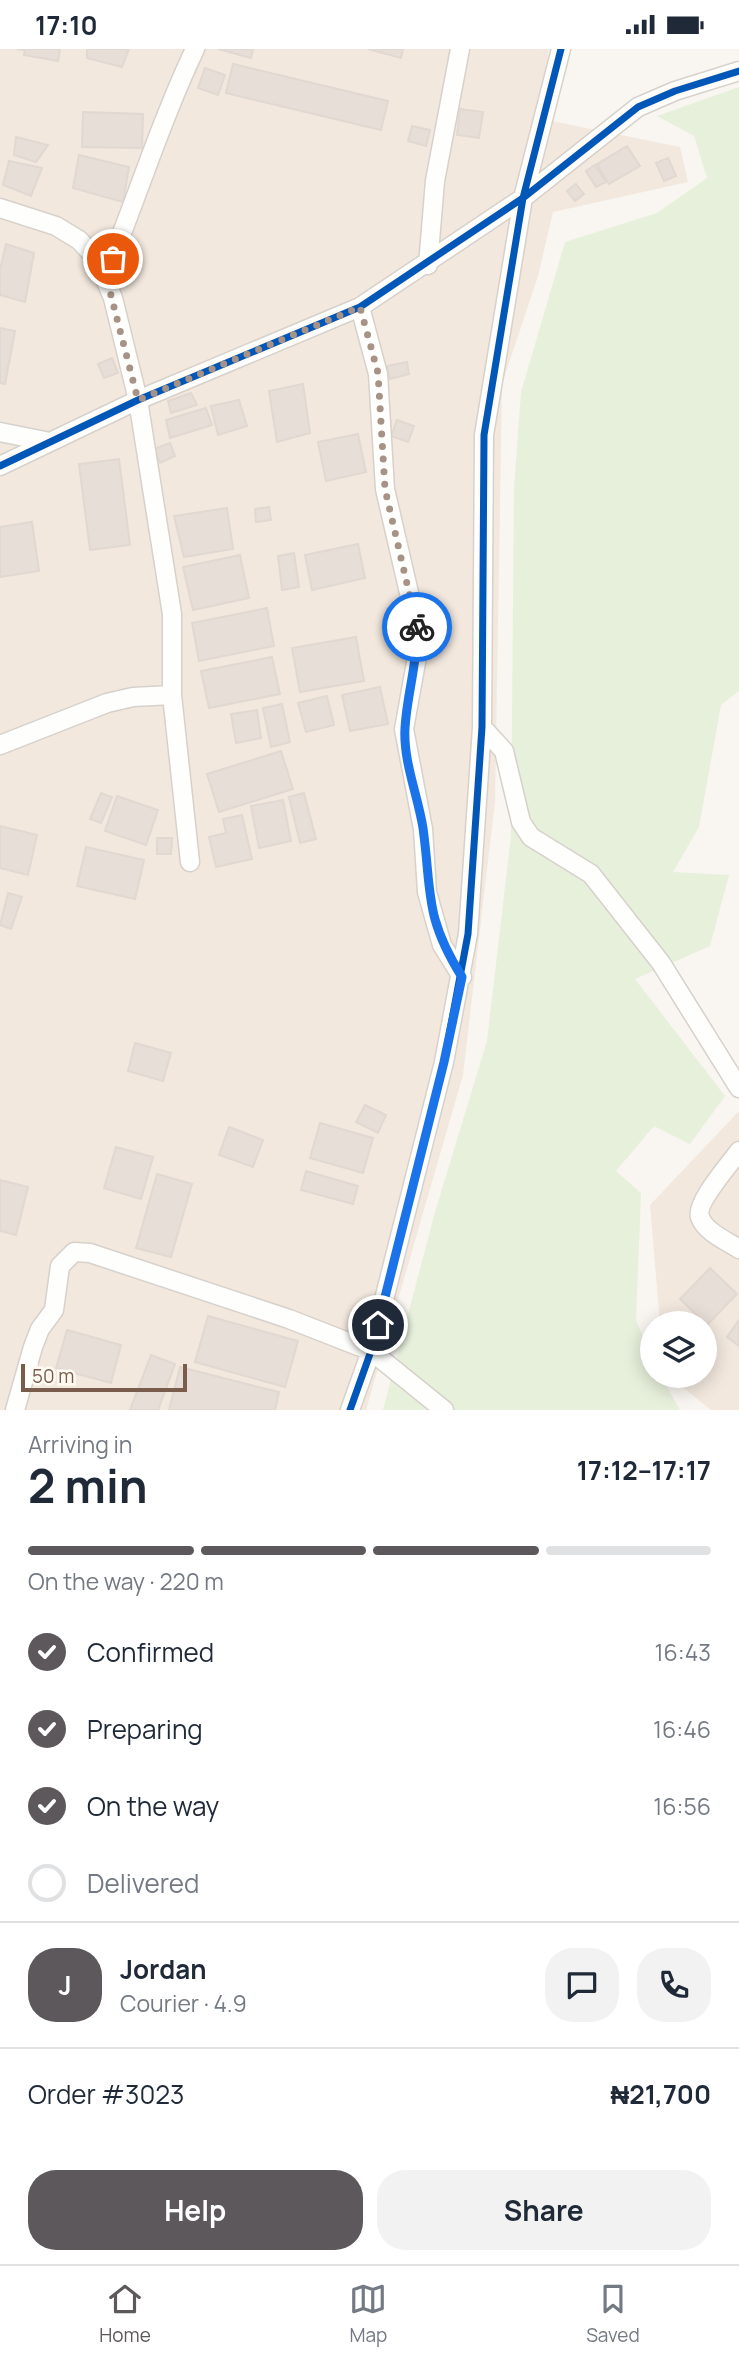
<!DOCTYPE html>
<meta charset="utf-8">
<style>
body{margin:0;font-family:Manrope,sans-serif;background:#f2f2f3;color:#1f2937;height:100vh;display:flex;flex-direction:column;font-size:26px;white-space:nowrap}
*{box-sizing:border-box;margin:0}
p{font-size:23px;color:#747a83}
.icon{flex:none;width:38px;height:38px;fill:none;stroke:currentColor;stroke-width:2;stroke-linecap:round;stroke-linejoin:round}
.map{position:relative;height:1361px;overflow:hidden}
.sheet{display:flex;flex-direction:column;background:#fff;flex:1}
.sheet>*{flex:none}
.fabs{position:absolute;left:640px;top:1262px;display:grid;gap:14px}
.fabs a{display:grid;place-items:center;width:77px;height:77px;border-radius:50%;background:#fff;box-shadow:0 4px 18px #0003;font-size:35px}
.scale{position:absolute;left:21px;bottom:18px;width:166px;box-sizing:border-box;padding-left:7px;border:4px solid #7a5c4d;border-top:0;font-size:19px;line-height:24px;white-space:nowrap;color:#7a5c4d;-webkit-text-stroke:5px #fffaf3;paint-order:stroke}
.pin{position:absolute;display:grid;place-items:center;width:60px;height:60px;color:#fff;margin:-30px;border:4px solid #fff;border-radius:50%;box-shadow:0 2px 7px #0007}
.courier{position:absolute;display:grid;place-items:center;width:70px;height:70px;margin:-35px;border:5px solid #1a73e8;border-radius:50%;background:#fff;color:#222;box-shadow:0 2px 9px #0007}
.headline em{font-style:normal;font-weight:700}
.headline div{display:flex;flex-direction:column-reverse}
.headline{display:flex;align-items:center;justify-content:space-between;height:119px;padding:0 28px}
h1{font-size:46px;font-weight:700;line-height:52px}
.bar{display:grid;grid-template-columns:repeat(4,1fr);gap:10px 7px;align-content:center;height:84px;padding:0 28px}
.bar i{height:9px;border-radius:5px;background:#e0e1e3}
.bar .current{background:#5c585b}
.bar p{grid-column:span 4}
.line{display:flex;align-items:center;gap:18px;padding:0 28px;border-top:2px solid #e0e1e3}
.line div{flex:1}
.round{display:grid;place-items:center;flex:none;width:74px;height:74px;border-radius:28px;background:#f2f2f3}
ol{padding:0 28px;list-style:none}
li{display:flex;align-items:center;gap:21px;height:77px}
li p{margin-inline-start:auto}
li .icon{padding:7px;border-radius:50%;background:#5c585b;color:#fff;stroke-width:4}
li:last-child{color:#747a83}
li i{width:38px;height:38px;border:4px solid #e0e1e3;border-radius:50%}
.cta{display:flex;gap:14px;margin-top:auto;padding:14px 28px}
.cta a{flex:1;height:80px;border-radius:28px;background:#5c585b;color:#fff;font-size:28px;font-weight:700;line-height:80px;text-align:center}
.cta a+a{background:#f2f2f3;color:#1f2937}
.status{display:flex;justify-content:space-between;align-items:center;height:49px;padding:0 35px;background:#fff;direction:ltr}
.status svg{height:19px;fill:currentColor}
.menu{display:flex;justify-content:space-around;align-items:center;height:98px;border-top:2px solid #e0e1e3;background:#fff;font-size:19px;color:#747a83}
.menu a{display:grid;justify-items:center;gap:4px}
.menu .current{color:#5c585b}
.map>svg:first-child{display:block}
</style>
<div class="status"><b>17:10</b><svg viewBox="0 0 49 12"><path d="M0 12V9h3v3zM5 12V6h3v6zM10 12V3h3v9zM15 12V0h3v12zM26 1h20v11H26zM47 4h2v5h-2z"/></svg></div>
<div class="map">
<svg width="739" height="1361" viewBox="0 0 739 1361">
<rect width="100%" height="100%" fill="#f9f5f0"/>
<path fill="#f2e8de" d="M0,0H549L537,69L680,98L688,133L553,163L538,227L502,335L495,752L463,1026L366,1361H0Z
M739,1062V1361H711L669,1327L705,1326V1274H660L650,1156Z"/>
<path fill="#e7f0db" d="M739,38V642L721,656L699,778L673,823L729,826L710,897L635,930L725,1047L690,1095L654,1077L616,1122L641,1144L636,1272L653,1309V1326L661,1327L680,1361H383L435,1163L487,992L511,787L514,440L521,343L565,193L657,164L707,129L694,87L657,67Z"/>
<path fill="#e6ded7" stroke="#e2d8d2" stroke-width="2" d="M17,0H60L58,12L24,6L25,1Z
M87,0H129L122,18L87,9Z
M218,0H253L251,9Z
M368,0H403L401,9Z
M233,15L388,52L381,81L226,44Z
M205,19L225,26L218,46L198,39Z
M460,60L483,63L479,89L457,86Z
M83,63L143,65L142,99L82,98Z
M412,77L430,81L426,97L408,92Z
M16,88L48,96L36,113L14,106Z
M627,97L640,117L609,135L597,115Z
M79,106L129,118L123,153L73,139Z
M668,109L676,127L664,132L656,114Z
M9,112L42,119L31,147L3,136Z
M595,116L606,133L596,138L586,122Z
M576,135L584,145L575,152L567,142Z
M6,195L34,204L25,253L0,246V221Z
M0,279L15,282L5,335L0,334Z
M112,309L118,324L104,329L98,315Z
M407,313L409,325L390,330L387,317Z
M303,335L310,384L277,393L269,342Z
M191,344L197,356L171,364L168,352Z
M239,351L247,377L218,386L211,357Z
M206,359L212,376L170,389L166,371Z
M397,371L414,377L408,393L391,387Z
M358,385L366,423L326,432L318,393Z
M170,394L175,407L160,414L154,400Z
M119,410L130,496L90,501L79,415Z
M269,458L271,471L256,473L255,460Z
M227,459L233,500L184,508L174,467Z
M32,473L39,522L0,528V478Z
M358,495L365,529L312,541L305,506Z
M294,504L299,538L282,541L278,507Z
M240,506L249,549L193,561L183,518Z
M267,559L274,597L199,612L192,574Z
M356,588L364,632L300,643L292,599Z
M272,608L280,645L209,659L201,622Z
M380,638L388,675L350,682L342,646Z
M327,647L334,676L306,683L298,654Z
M282,655L290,693L271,698L263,659Z
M257,661L261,689L236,694L231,665Z
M281,702L293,740L219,763L207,725Z
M101,744L112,748L101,774L90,770Z
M304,744L316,790L300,794L289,748Z
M117,747L158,761L146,796L105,782Z
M283,751L291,792L259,799L251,757Z
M242,766L252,810L216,818L209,788L226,784L223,770Z
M0,777L37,786L28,826L0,819Z
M157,789H172L171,805H157Z
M86,798L144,811L135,850L77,837Z
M8,844L22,848L11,880L0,876Z
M135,994L171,1004L163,1032L128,1022Z
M365,1056L386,1066L378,1084L356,1073Z
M320,1074L373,1089L363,1124L310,1109Z
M229,1078L263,1091L253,1118L219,1106Z
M116,1098L153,1108L141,1150L104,1139Z
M306,1122L358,1137L353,1155L301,1141Z
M157,1125L192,1135L171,1208L136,1199Z
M0,1131L28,1138L16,1186L0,1182Z
M710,1219L737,1245L707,1276L680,1250Z
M208,1267L298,1292L285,1338L195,1313Z
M739,1271V1297L727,1288Z
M67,1281L121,1296L111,1334L56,1319Z
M151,1306L175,1315L158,1361H130Z
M180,1318L279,1343L275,1361H169Z"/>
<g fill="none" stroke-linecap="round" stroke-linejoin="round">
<defs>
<path id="minor" d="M0,159L56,177L79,191L96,209L113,249L138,351L172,565V646L190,813
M428,216L435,132L460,0
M105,227C136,152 160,74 195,0
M360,258L378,325L385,440L416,574L417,608L404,680L423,780L427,843L442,896L462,928
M0,383L50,393
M0,417L138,351L360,258L523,149L638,58L675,42L739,22
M482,678L504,702L521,773L531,788L591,825L661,914L739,1039
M0,696L107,654L133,648L172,646
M739,1102C730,1115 695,1154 700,1168C705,1183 727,1192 739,1200
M15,1361L33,1298L40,1280L54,1261L60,1217L74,1203L90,1204L289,1270L371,1302L444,1361
M350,1361L371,1302L444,1013L468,885L482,678L484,386L523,149L561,0"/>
</defs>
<use href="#minor" stroke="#d7d1cb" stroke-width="21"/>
<use href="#minor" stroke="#fefefd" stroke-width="18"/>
<defs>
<path id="cycleway" d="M0,417L138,351L360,258L523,149L638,58L675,42L739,22
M350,1361L371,1302L444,1013L468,885L482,678L484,386L523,149L561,0"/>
</defs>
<use href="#cycleway" stroke="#fffaf3" stroke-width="11"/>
<use href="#cycleway" stroke="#0057b8" stroke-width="7"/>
</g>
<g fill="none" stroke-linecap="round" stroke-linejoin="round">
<path stroke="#a69286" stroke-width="7" stroke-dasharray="0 12.6" d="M113,210L106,227L138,351L360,258L378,324L385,440L417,578"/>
<path stroke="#1a73e8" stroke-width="9" d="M378,1276L444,1013L462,928C424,867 432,845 423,779C418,747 403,712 405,679C407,644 418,613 417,578"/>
</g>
</svg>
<div class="fabs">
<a><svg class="icon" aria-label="layers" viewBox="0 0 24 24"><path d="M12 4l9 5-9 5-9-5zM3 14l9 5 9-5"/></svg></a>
</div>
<div class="scale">50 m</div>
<div class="pin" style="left:113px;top:210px;background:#ea580c"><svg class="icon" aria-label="bag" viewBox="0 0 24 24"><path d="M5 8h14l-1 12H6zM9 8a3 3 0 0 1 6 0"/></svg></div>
<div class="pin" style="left:378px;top:1276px;background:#1f2937"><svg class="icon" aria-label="home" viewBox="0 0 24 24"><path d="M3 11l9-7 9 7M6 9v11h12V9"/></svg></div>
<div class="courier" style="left:417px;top:578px"><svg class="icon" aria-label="bike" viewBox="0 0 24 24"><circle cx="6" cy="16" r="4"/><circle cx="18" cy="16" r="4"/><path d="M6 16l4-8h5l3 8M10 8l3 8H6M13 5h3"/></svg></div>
</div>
<section class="sheet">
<div class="headline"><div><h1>2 min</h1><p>Arriving in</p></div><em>17:12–17:17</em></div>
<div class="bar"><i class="current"></i><i class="current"></i><i class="current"></i><i></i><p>On the way · 220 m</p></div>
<ol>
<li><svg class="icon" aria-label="check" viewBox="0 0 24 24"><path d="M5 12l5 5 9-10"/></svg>Confirmed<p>16:43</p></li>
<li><svg class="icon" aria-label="check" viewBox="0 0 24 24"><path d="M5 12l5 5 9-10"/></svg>Preparing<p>16:46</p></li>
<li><svg class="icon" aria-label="check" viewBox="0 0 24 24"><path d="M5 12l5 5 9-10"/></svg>On the way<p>16:56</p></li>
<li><i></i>Delivered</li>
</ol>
<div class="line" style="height:126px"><b class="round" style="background:#5c585b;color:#fff">J</b><div><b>Jordan</b><p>Courier · 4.9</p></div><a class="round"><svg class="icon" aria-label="chat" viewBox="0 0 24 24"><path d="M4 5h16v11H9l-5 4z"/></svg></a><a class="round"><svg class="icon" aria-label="phone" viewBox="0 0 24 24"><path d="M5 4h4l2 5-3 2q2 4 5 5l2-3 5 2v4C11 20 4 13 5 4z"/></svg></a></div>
<div class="line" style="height:91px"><div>Order #3023</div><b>₦21,700</b></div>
<div class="cta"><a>Help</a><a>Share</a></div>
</section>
<nav class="menu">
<a class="current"><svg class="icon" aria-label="home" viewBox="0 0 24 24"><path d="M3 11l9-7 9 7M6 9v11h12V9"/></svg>Home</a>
<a><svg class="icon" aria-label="map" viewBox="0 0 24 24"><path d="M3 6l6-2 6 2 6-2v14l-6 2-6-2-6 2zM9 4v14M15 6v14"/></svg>Map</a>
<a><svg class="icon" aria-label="saved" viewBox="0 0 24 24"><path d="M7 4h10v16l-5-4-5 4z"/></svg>Saved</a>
</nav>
